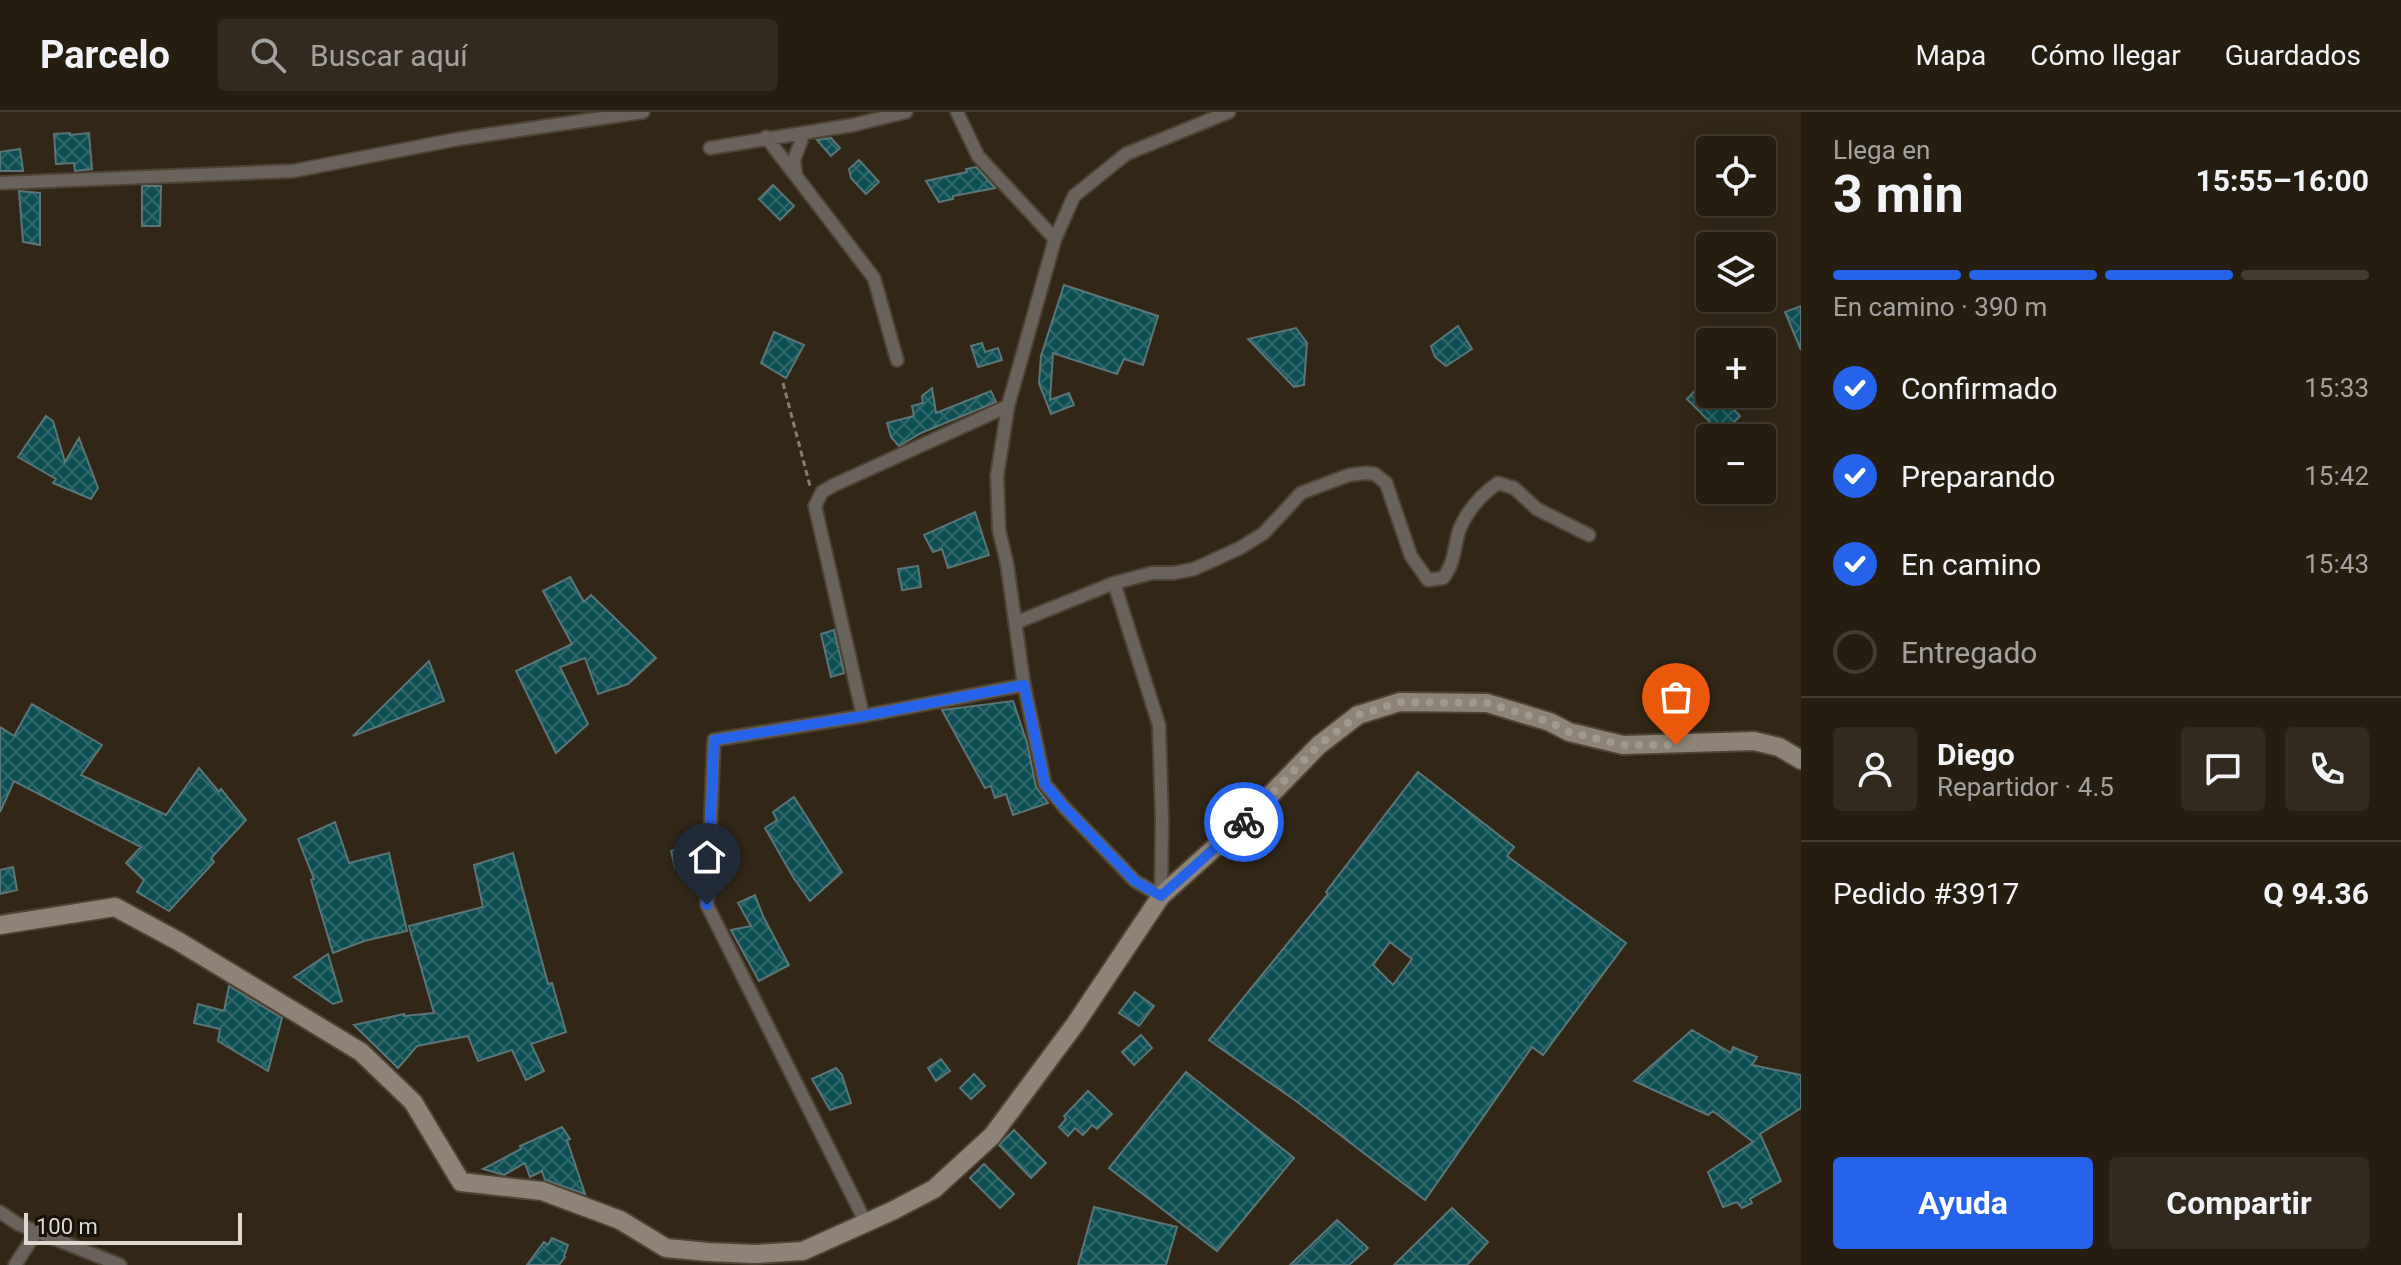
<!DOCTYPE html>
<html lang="es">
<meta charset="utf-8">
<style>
body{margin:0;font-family:Roboto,sans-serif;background:#322a1f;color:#f1f3f6;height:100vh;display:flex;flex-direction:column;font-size:30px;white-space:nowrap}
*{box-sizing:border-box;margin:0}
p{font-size:26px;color:#a4a29f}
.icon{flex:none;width:44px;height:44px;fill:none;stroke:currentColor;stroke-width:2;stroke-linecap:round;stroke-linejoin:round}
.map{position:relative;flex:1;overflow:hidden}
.side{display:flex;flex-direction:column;background:#261d11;width:600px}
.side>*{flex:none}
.controls{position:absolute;left:1696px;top:24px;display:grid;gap:16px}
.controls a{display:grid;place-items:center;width:80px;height:80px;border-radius:8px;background:#261d11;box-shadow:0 4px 20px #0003,0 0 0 2px #423b31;font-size:40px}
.scale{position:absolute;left:24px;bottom:20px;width:218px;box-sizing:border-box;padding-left:8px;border:4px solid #ded7cd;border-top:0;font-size:22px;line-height:28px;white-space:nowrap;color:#ded7cd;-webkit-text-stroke:6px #16110a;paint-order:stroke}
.pin{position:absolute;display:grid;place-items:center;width:68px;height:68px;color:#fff;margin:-82px -34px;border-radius:50% 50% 50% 0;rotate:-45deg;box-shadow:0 0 8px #0007}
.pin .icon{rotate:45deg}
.courier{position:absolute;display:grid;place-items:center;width:80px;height:80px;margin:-40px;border:6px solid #2563eb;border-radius:50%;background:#fff;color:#222;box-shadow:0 2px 10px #0007}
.headline em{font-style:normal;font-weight:700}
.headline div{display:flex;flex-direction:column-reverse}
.headline{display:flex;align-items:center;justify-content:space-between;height:136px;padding:0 32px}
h1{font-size:52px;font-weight:700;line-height:60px}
.bar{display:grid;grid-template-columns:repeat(4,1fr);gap:12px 8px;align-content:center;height:96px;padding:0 32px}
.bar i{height:10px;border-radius:6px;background:#423b31}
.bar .current{background:#2563eb}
.bar p{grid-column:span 4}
.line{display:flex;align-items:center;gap:20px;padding:0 32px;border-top:2px solid #423b31}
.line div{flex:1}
.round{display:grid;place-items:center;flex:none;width:84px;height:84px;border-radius:8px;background:#322a1f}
ol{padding:0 32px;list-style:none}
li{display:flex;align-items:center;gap:24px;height:88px}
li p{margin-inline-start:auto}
li .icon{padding:8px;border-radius:50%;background:#2563eb;color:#fff;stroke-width:4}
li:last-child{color:#a4a29f}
li i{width:44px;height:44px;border:4px solid #423b31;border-radius:50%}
.button{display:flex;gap:16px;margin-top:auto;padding:16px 32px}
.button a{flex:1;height:92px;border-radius:8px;background:#2563eb;color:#fff;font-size:32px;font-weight:700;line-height:92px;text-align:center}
.button a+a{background:#322a1f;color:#f1f3f6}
header{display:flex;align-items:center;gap:48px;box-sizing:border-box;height:112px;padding:0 40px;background:#261d11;border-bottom:2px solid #423b31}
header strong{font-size:38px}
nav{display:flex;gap:44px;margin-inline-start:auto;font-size:28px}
.search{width:560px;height:72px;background:#322a1f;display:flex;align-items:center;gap:20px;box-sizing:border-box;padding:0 28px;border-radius:8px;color:#a4a29f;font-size:30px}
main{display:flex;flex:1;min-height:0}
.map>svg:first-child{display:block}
</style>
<header>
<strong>Parcelo</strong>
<div class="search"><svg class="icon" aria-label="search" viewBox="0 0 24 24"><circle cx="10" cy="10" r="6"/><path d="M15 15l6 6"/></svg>Buscar aquí</div>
<nav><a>Mapa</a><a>Cómo llegar</a><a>Guardados</a></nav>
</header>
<main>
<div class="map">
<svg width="1801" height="1153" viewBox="0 0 1801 1153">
<defs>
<pattern id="building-cross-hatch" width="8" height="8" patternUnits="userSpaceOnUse" patternTransform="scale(2)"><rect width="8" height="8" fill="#0d4f54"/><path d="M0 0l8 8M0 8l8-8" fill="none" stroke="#30686b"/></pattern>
</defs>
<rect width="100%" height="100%" fill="#322717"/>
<path fill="url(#building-cross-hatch)" stroke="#5b7578" stroke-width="2" fill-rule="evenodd" d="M70,21V23L89,21L92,57L75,59L74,51L56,52L54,22Z
M1727,23L1741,38H1708Z
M831,26L840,36L831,44L817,28Z
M20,37L23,59H0V40Z
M859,48L879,70L866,82L851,66L849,57Z
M976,55L995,76L953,84V87L939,90L926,69L967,60L966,57Z
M773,73L794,94L780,108L759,87Z
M142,74H161L160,114H142Z
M19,79L40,81V133L23,130Z
M1064,173L1158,204L1143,253L1124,247L1117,262L1053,241L1050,288L1069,281L1074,293L1051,302L1039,271L1041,244Z
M1801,194V238L1785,200Z
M1458,214L1472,237L1446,254L1435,245L1431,234Z
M1296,216L1307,231L1304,273L1294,275L1248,227Z
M774,220L804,233L786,266L761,251Z
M982,231L985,240L998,236L1002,248L978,255L971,234Z
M1704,269L1710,274V282H1718L1740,304L1722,322L1687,287Z
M932,276L936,301L991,279L996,290L921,321L899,334L891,325L887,311L914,304L912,294L923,291L922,284Z
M46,304L53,309L65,350L79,326L98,376L91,387L53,371L56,367L18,345Z
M975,400L989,443L948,456L942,437L933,440L924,423Z
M918,454L921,475L902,478L898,457Z
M570,465L584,490L591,483L656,546L628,572L598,582L585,546L560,555L588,612L556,641L516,559L572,532L543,479Z
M834,518L844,561L831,565L821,522Z
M429,549L444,589L353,624Z
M1013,589L1027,631L1036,675L1048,691L1013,703L1006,682L995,686L991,674L985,676L942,598Z
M32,592L102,633L81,663L166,703L199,656L219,680L221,677L246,708L211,746L214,750L169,799L137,780L144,768L126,751L141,735L14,669L0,700V615L14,624Z
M1418,660L1514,735L1507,744L1626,831L1543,943L1532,935L1425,1088L1296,989L1209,928L1328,782L1326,780ZM1390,830L1412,847L1393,873L1373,853Z
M794,685L842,760L810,789L793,765L765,716L777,708L773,700Z
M335,710L349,751L389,741L407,819L364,829L333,841L311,768L314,767L298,727Z
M684,734L688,750L675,755L671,739Z
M513,741L548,872L552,871L566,920L531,932L544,959L526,968L512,938L478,949L468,924L417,934L398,956L354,913L404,902V904L434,901L409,814L483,795L474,753Z
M13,755L17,778L0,782V758Z
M755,783L763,804L789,853L759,869L731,818L751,814L738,791Z
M328,842L342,889L333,892L294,865Z
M229,874L282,906L268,959L218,929L220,917L194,911L198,892L224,899Z
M1135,880L1154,894L1139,914L1119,901Z
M1692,918L1731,941L1733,935L1757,945L1752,953L1801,963V996L1760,1022L1781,1069L1750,1087L1752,1091L1742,1096L1737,1090L1723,1095L1708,1060L1753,1030L1713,999L1708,1003L1634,969Z
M1141,923L1152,936L1134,953L1122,940Z
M941,947L950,959L936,969L928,956Z
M836,956L842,963L851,991L830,998L812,967Z
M1186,960L1294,1046L1217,1139L1109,1056Z
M974,962L985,974L971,987L960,976Z
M1088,979L1112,1002L1097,1017L1092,1013L1083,1023L1075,1016L1068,1024L1059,1015L1066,1007L1064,1004Z
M562,1015L570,1027L567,1028L585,1082L545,1068L542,1059L530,1065L525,1051L504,1063L483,1057L521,1037L520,1034Z
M1014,1018L1046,1051L1031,1066L999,1033Z
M984,1052L1014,1082L1000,1096L970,1066Z
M1094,1095L1177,1115L1166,1153H1078Z
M1452,1096L1488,1130L1467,1153H1394Z
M1337,1108L1368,1136L1349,1153H1290Z
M552,1126L568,1133L564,1144L565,1145L559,1153H527L544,1130L548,1133Z"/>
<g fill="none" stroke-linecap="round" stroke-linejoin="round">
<defs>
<path id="street" d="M957,0L978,44L1055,127
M804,21L794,48L796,64L874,166L897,248
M766,25L796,64
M710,36L853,13L906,0
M0,71L293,59L458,27L643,0
M1114,471L1152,461H1174L1194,457L1240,436L1264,421L1301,381L1349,363L1366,361L1375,362L1386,371L1411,444L1428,468L1443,466C1455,452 1454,433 1460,416C1468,398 1482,382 1498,371L1514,376L1537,397L1589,423
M1015,511L1114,471L1159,613L1162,708L1161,784L1135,769L1065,696L1045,672L1024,573L1007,452L999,418L997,364L1008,294L1055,127L1074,84L1126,42L1229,0
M863,604L815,394L822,380L834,373L1008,294
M0,1100L18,1112L120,1153
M866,1111L707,793L714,628L863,604L1024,573
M15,1153L37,1119"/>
<path id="secondary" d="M0,813L115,795L178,829L361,940L413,990L461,1070L542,1079L620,1108L666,1136L708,1140L755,1142L803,1139L892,1099L934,1077L992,1024L1076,911L1161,784L1251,703L1319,633L1358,603L1400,590L1487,591L1550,610L1569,620L1623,633L1754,629L1779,635L1801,648"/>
</defs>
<use href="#street" stroke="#4e4334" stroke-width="16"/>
<use href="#secondary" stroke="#4e4334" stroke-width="22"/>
<path stroke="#877e71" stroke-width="3" stroke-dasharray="6 4" stroke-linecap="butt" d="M783,271L810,374"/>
<use href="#street" stroke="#69635b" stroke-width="12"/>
<use href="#secondary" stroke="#8d8477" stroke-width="18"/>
</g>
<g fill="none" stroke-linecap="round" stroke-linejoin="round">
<path stroke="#a2998d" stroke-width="8" stroke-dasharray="0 14.4" d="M1244,710L1319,633L1358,603L1400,590L1487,591L1550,610L1569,620L1623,633H1676"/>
<path stroke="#2563eb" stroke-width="10" d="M707,793L714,628L863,604L1024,573L1045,672L1065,696L1135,769L1161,784L1244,710"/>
</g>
</svg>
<div class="controls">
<a><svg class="icon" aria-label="locate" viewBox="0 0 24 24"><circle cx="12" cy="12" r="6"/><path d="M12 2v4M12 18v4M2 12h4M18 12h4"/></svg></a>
<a><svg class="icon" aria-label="layers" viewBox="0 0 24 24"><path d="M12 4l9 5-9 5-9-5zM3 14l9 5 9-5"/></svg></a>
<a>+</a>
<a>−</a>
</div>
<div class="scale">100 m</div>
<div class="pin" style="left:1676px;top:633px;background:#ea580c"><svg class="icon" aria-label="bag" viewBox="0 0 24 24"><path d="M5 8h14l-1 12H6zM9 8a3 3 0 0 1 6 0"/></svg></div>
<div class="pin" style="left:707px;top:793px;background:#1f2937"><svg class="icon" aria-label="home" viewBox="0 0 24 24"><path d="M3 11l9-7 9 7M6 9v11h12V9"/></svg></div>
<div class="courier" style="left:1244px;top:710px"><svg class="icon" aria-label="bike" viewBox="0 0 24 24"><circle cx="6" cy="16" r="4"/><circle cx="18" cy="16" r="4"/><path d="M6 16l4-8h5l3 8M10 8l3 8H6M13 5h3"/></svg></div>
</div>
<section class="side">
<div class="headline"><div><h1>3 min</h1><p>Llega en</p></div><em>15:55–16:00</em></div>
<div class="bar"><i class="current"></i><i class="current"></i><i class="current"></i><i></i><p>En camino · 390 m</p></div>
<ol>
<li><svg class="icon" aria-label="check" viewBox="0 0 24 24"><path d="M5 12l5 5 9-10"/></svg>Confirmado<p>15:33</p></li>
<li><svg class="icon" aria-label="check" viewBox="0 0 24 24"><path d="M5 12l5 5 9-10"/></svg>Preparando<p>15:42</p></li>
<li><svg class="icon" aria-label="check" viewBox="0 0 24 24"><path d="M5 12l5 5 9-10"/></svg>En camino<p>15:43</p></li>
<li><i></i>Entregado</li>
</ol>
<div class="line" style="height:144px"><a class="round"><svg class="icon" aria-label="person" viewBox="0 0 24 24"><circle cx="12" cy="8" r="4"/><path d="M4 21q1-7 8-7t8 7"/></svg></a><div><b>Diego</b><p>Repartidor · 4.5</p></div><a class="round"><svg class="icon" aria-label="chat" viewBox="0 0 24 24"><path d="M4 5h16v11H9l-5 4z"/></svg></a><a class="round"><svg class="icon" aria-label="phone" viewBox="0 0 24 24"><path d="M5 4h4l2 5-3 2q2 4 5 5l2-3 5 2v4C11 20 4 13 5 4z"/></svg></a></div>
<div class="line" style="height:104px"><div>Pedido #3917</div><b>Q 94.36</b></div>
<div class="button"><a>Ayuda</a><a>Compartir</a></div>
</section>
</main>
